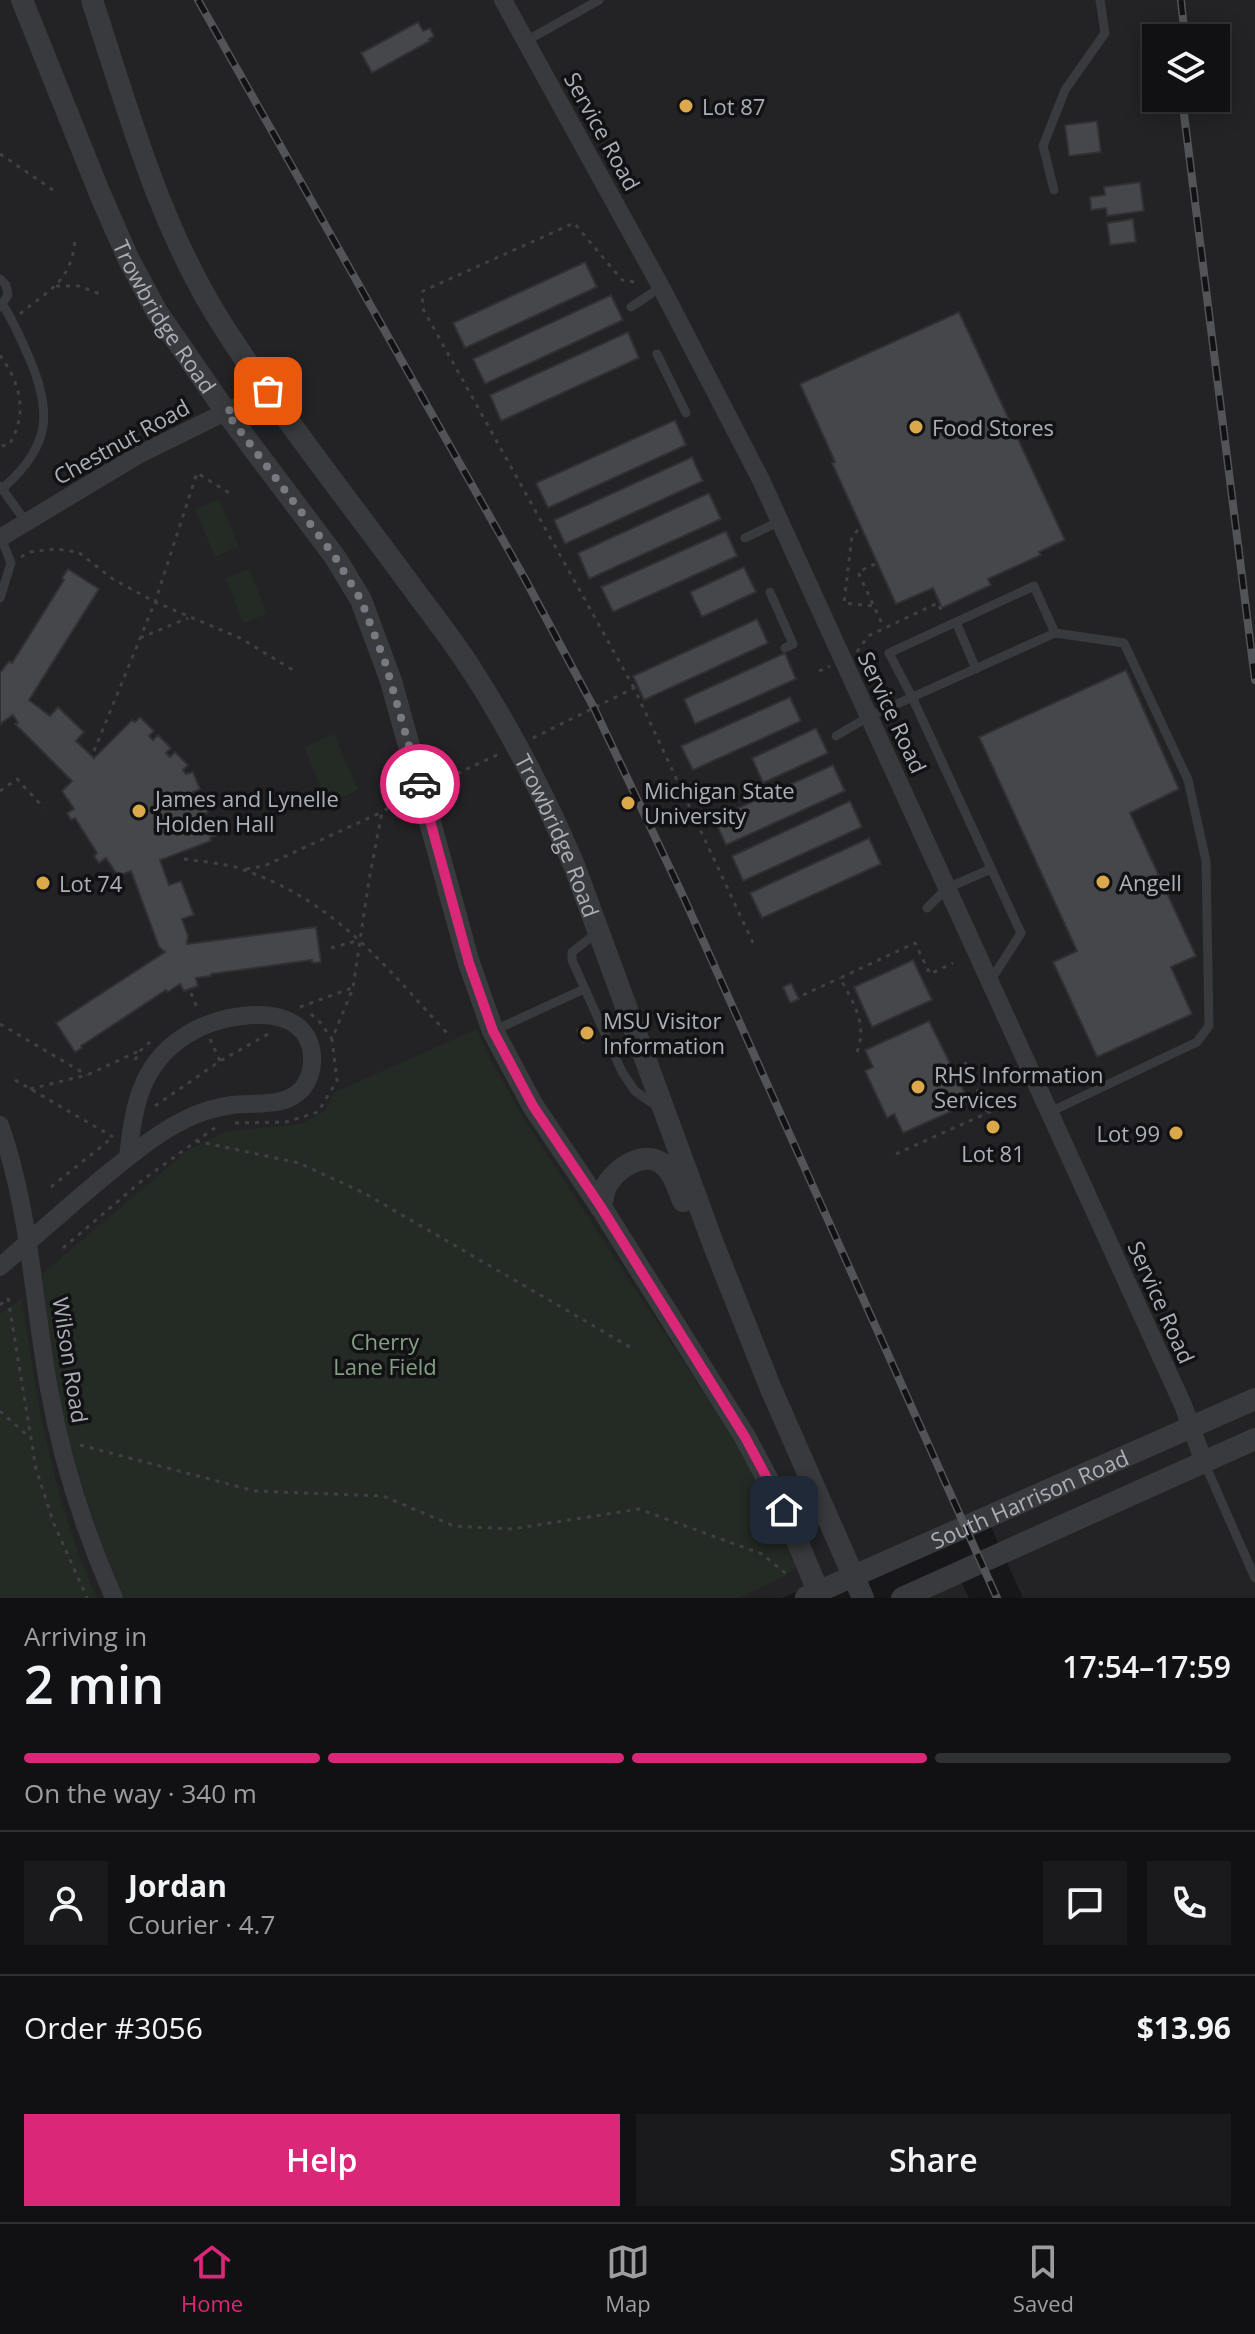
<!DOCTYPE html>
<meta charset="utf-8">
<style>
body{margin:0;font-family:"Open Sans",sans-serif;background:#1a1a1c;color:#f1f3f6;height:100vh;display:flex;flex-direction:column;font-size:30px;white-space:nowrap}
*{box-sizing:border-box;margin:0}
p{font-size:26px;color:#9c9da0}
.icon{flex:none;width:44px;height:44px;fill:none;stroke:currentColor;stroke-width:2;stroke-linecap:round;stroke-linejoin:round}
.map{position:relative;height:1598px;overflow:hidden}
.side{display:flex;flex-direction:column;background:#111113;flex:1}
.side>*{flex:none}
.buttons{position:absolute;left:1142px;top:24px;display:grid;gap:16px}
.buttons a{display:grid;place-items:center;width:88px;height:88px;border-radius:0px;background:#111113;box-shadow:0 4px 20px #0003,0 0 0 2px #303133;font-size:40px}
.pin{position:absolute;display:grid;place-items:center;width:68px;height:68px;color:#fff;margin:-34px;border-radius:16px;box-shadow:0 4px 12px #0006}
.courier{position:absolute;display:grid;place-items:center;width:80px;height:80px;margin:-40px;border:6px solid #db2777;border-radius:50%;background:#fff;color:#222;box-shadow:0 2px 10px #0007}
.head em{font-style:normal;font-weight:600}
.head div{display:flex;flex-direction:column-reverse}
.head{display:flex;align-items:center;justify-content:space-between;height:136px;padding:0 24px}
h1{font-size:52px;font-weight:600;line-height:60px}
.bar{display:grid;grid-template-columns:repeat(4,1fr);gap:12px 8px;align-content:center;height:96px;padding:0 24px}
.bar i{height:10px;border-radius:6px;background:#303133}
.bar .active{background:#db2777}
.bar p{grid-column:span 4}
.line{display:flex;align-items:center;gap:20px;padding:0 24px;border-top:2px solid #303133}
.line div{flex:1}
.round{display:grid;place-items:center;flex:none;width:84px;height:84px;border-radius:0px;background:#1a1a1c}
.action{display:flex;gap:16px;margin-top:auto;padding:16px 24px}
.action a{flex:1;height:92px;border-radius:0px;background:#db2777;color:#fff;font-size:32px;font-weight:600;line-height:92px;text-align:center}
.action a+a{background:#1a1a1c;color:#f1f3f6}
.tab-bar{display:flex;justify-content:space-around;align-items:center;height:112px;border-top:2px solid #303133;background:#111113;font-size:22px;color:#9c9da0}
.tab-bar a{display:grid;justify-items:center;gap:4px}
.tab-bar .active{color:#db2777}
.map>svg:first-child{display:block}
</style>
<div class="map">
<svg width="1255" height="1598" viewBox="0 0 1255 1598">
<rect width="100%" height="100%" fill="#171719"/>
<path fill="#232326" fill-rule="evenodd" d="M0,0H1255V1598H1023L983,1509L782,1598H0ZM1156,38H1216V98H1156Z
M961,1581L969,1598H925Z"/>
<path fill="#242a24" d="M219,499L239,547L215,557L195,509Z
M249,569L267,614L243,623L225,578Z
M334,734L358,790L328,804L304,747Z
M477,1029L491,1060L525,1121L732,1436L763,1492L796,1568L782,1578L738,1598H124C97,1537 76,1472 61,1407C51,1364 48,1318 42,1274L187,1151L224,1132L300,1124L325,1111L333,1093Z
M22,1298C36,1400 54,1503 97,1598H0V1314Z"/>
<path fill="#46474b" stroke="#313135" stroke-width="2" d="M418,22L423,31L430,28L434,36L429,39L430,41L372,73L361,53Z
M1097,121L1101,152L1069,156L1065,125Z
M1140,182L1144,211L1107,216L1106,208L1091,210L1090,197L1105,195L1104,187Z
M1133,219L1136,242L1110,245L1107,223Z
M585,262L597,287L465,348L453,323Z
M611,295L623,320L485,384L473,359Z
M959,312L1065,540L1039,552L1041,555L988,579L991,585L942,608L933,588L896,604L832,463L835,462L800,384Z
M628,332L639,358L501,421L490,395Z
M675,420L686,445L548,508L536,483Z
M692,457L703,481L565,544L554,520Z
M709,493L721,519L589,579L578,553Z
M726,531L737,556L613,612L601,587Z
M744,567L756,592L702,617L690,592Z
M68,569L99,589L29,700L50,716L58,707L84,732L76,741L94,758L132,720L135,722L140,717L154,731L149,736L153,740L158,735L171,748L166,753L170,757L175,752L188,765L183,770L186,774L193,772L200,789L193,792L195,797L202,795L208,812L201,815L203,820L210,817L217,835L210,838L211,841L160,860L169,885L181,881L194,915L182,919L188,936L187,944L316,927L321,962L312,963V960L211,974V976L196,978L198,986L184,991L180,984L168,992L166,990L81,1046L82,1048L75,1052L56,1023L165,952L159,947L131,871L118,876L106,858L99,863L94,856L97,853L75,818L71,820L67,813L74,809L62,791L72,781L15,724L18,723L13,715L0,724V673L9,661L12,663L64,580L62,578Z
M757,619L768,643L644,700L633,676Z
M785,653L796,679L695,724L684,699Z
M1126,670L1179,789L1130,813L1196,956L1171,967L1192,1014L1097,1057L1053,962L1077,951L979,737Z
M790,697L801,721L693,770L681,746Z
M816,728L828,753L763,783L752,758Z
M833,765L845,791L726,845L714,819Z
M850,801L862,827L743,881L732,856Z
M869,838L881,864L762,918L750,893Z
M913,960L932,1000L872,1027L854,987Z
M791,983L799,999L790,1003L783,987Z
M929,1021L970,1103L903,1133L894,1114L887,1118L865,1071L873,1067L865,1050Z
M591,1024L596,1037L583,1043L577,1030Z"/>
<g fill="none" stroke-linecap="round" stroke-linejoin="round">
<path stroke="#3f4044" stroke-width="3" stroke-dasharray="4 6" stroke-linecap="butt" d="M0,154L56,192
M634,282L622,280L574,223L423,291L422,307L634,688
M56,286H79L100,294
M20,314C50,288 70,284 75,241
M0,355C21,385 28,413 9,445L0,446
M858,530L852,536L844,603L874,606
M21,557L30,552L55,549L78,552L113,579L155,602L240,638L293,670
M875,564L858,572L884,628
M140,638L188,618
M857,652L868,636L938,603L943,614
M819,671L830,666
M533,738L634,688L754,945
M94,751L155,602L197,473L234,496
M439,782L501,753
M0,791L17,779L44,808
M184,859C203,862 226,863 244,870C336,902 383,964 447,1033
M246,869L264,866L382,812
M331,948L360,940
M191,993L198,1010
M803,995L840,978
M300,1007L352,988
M311,1014L319,1021L332,1039
M0,1024L87,1075
M210,1039L220,1061
M857,1052C868,1024 853,1002 840,978L915,943L930,974L953,963
M135,1060L140,1051L150,1042
M965,1062L987,1112
M15,1080L113,1137
M30,1089L87,1075L139,1051
M155,1106L220,1061L270,1033
M235,1123L286,1122L318,1112L337,1081L332,1039L353,988L369,880L382,812L403,799
M196,1141L299,1163L364,1193L630,1347
M896,1154L1016,1100
M51,1187L113,1137
M63,1248L144,1179L216,1127
M8,1298L36,1469L54,1524L87,1598
M0,1305L8,1298
M0,1411L27,1435
M80,1445L255,1491L383,1496L454,1526L512,1529L639,1509L762,1554L790,1577"/>
<path stroke="#393a3d" stroke-width="9" d="M526,41L599,0
M1054,190L1043,146L1065,90L1105,33L1100,0
M0,279L6,285L8,295L0,307
M3,305C13,321 20,337 28,355C53,412 51,446 3,488
M631,307L661,287
M657,354L686,413
M0,486L26,522
M745,538L780,521
M770,592L793,644L785,648
M0,598L11,563L1,538
M956,622L976,669
M836,736L868,717L1055,633L1124,643L1188,780L1206,861L1209,1026L1197,1042L1050,1112
M927,908L947,888L991,869
M598,932L572,952V960L622,1072L635,1091L659,1108
M991,980L1021,933L912,697L889,653L1034,586L1055,633
M493,1031L584,989
M1204,1462L1255,1578"/>
<path stroke="#393a3d" stroke-width="18" d="M503,0L661,287L761,480L1183,1405L1204,1462
M0,538L138,455L268,391
M0,1125C30,1210 33,1300 49,1389C62,1462 84,1530 114,1598
M0,1267C35,1236 70,1205 106,1175C131,1155 157,1133 186,1119C200,1112 217,1107 232,1105C255,1102 285,1108 302,1089C310,1079 313,1067 312,1055C307,1000 229,1012 195,1030C142,1058 134,1102 128,1157"/>
<g stroke="#393a3d" stroke-width="22">
<path id="s1" d="M22,0L100,194L128,258L157,312L226,412L335,557L361,600L391,681L469,963L493,1031L533,1106L601,1207L745,1437L784,1510L821,1598"/>
<path id="s2" d="M92,0C129,113 160,229 225,329C284,420 353,506 417,594C436,619 456,645 473,672C513,734 545,797 574,865L714,1246L771,1389L863,1598"/>
<path d="M601,1207C603,1199 603,1190 608,1183C619,1166 648,1148 666,1167C675,1176 678,1189 683,1201"/>
<path id="s3" d="M806,1597L1255,1399"/>
<path d="M902,1598L1255,1439"/>
</g>
<defs>
<path id="rail" d="M198,0L525,579L594,708L684,898L997,1598
M1181,0L1185,38
M1182,98L1255,680"/>
</defs>
<use href="#rail" stroke="#525458" stroke-width="8"/>
<use href="#rail" stroke="#121214" stroke-width="5" stroke-dasharray="15" stroke-linecap="butt"/>
</g>
<g fill="none" stroke-linecap="round" stroke-linejoin="round">
<path stroke="#777a80" stroke-width="8" stroke-dasharray="0 14.4" d="M268,391L226,412L335,557L361,600L385,662L420,784"/>
<path stroke="#db2777" stroke-width="10" d="M420,784L469,963L493,1031L533,1106L601,1207L745,1437L784,1510"/>
</g>
<g fill="#dca84c" stroke="#121214" stroke-width="3">
<circle cx="686" cy="106" r="8"/>
<circle cx="916" cy="427" r="8"/>
<circle cx="628" cy="803" r="8"/>
<circle cx="139" cy="811" r="8"/>
<circle cx="1103" cy="882" r="8"/>
<circle cx="43" cy="883" r="8"/>
<circle cx="587" cy="1033" r="8"/>
<circle cx="918" cy="1087" r="8"/>
<circle cx="993" cy="1127" r="8"/>
<circle cx="1176" cy="1133" r="8"/>
</g>
<g text-anchor="middle" dominant-baseline="central" stroke-width="7" stroke-linejoin="round" paint-order="stroke">
<g font-size="22" fill="#abafb7" stroke="#121214" text-anchor="start">
<text x="702" y="106">Lot 87</text>
<text x="932" y="427">Food Stores</text>
<text x="644" y="790">Michigan State<tspan x="644" dy="25">University</tspan></text>
<text x="155" y="798">James and Lynelle<tspan x="155" dy="25">Holden Hall</tspan></text>
<text x="1119" y="882">Angell</text>
<text x="59" y="883">Lot 74</text>
<text x="603" y="1020">MSU Visitor<tspan x="603" dy="25">Information</tspan></text>
<text x="934" y="1074">RHS Information<tspan x="934" dy="25">Services</tspan></text>
<text x="1160" y="1133" text-anchor="end">Lot 99</text>
<text x="993" y="1153" text-anchor="middle">Lot 81</text>
</g>
<g font-size="22" fill="#abafb7" stroke="#121214">
<text transform="translate(603 131) rotate(61)">Service Road</text>
<text stroke="none"><textPath href="#s1" startOffset="348">Trowbridge Road</textPath></text>
<text transform="translate(121 441) rotate(-29)">Chestnut Road</text>
<text transform="translate(893 712) rotate(65)">Service Road</text>
<text stroke="none"><textPath href="#s2" startOffset="964">Trowbridge Road</textPath></text>
<text transform="translate(1162 1302) rotate(66)">Service Road</text>
<text transform="translate(71 1360) rotate(81)">Wilson Road</text>
<text stroke="none"><textPath href="#s3" startOffset="244">South Harrison Road</textPath></text>
</g>
<g font-size="22" fill="#84a085" stroke="#121214">
<text x="385" y="1341">Cherry<tspan x="385" dy="25">Lane Field</tspan></text>
</g>
</g>
</svg>
<div class="buttons">
<a><svg class="icon" aria-label="layers" viewBox="0 0 24 24"><path d="M12 4l9 5-9 5-9-5zM3 14l9 5 9-5"/></svg></a>
</div>
<div class="pin" style="left:268px;top:391px;background:#ea580c"><svg class="icon" aria-label="bag" viewBox="0 0 24 24"><path d="M5 8h14l-1 12H6zM9 8a3 3 0 0 1 6 0"/></svg></div>
<div class="pin" style="left:784px;top:1510px;background:#1f2937"><svg class="icon" aria-label="home" viewBox="0 0 24 24"><path d="M3 11l9-7 9 7M6 9v11h12V9"/></svg></div>
<div class="courier" style="left:420px;top:784px"><svg class="icon" aria-label="car" viewBox="0 0 24 24"><path d="M5 17H2v-5l4-1 3-4h7l3 4 3 1v5h-3M9 17h6M6 11h13"/><circle cx="7" cy="17" r="2"/><circle cx="17" cy="17" r="2"/></svg></div>
</div>
<section class="side">
<div class="head"><div><h1>2 min</h1><p>Arriving in</p></div><em>17:54–17:59</em></div>
<div class="bar"><i class="active"></i><i class="active"></i><i class="active"></i><i></i><p>On the way · 340 m</p></div>
<div class="line" style="height:144px"><a class="round"><svg class="icon" aria-label="person" viewBox="0 0 24 24"><circle cx="12" cy="8" r="4"/><path d="M4 21q1-7 8-7t8 7"/></svg></a><div><b>Jordan</b><p>Courier · 4.7</p></div><a class="round"><svg class="icon" aria-label="chat" viewBox="0 0 24 24"><path d="M4 5h16v11H9l-5 4z"/></svg></a><a class="round"><svg class="icon" aria-label="phone" viewBox="0 0 24 24"><path d="M5 4h4l2 5-3 2q2 4 5 5l2-3 5 2v4C11 20 4 13 5 4z"/></svg></a></div>
<div class="line" style="height:104px"><div>Order #3056</div><b>$13.96</b></div>
<div class="action"><a>Help</a><a>Share</a></div>
</section>
<nav class="tab-bar">
<a class="active"><svg class="icon" aria-label="home" viewBox="0 0 24 24"><path d="M3 11l9-7 9 7M6 9v11h12V9"/></svg>Home</a>
<a><svg class="icon" aria-label="map" viewBox="0 0 24 24"><path d="M3 6l6-2 6 2 6-2v14l-6 2-6-2-6 2zM9 4v14M15 6v14"/></svg>Map</a>
<a><svg class="icon" aria-label="saved" viewBox="0 0 24 24"><path d="M7 4h10v16l-5-4-5 4z"/></svg>Saved</a>
</nav>
